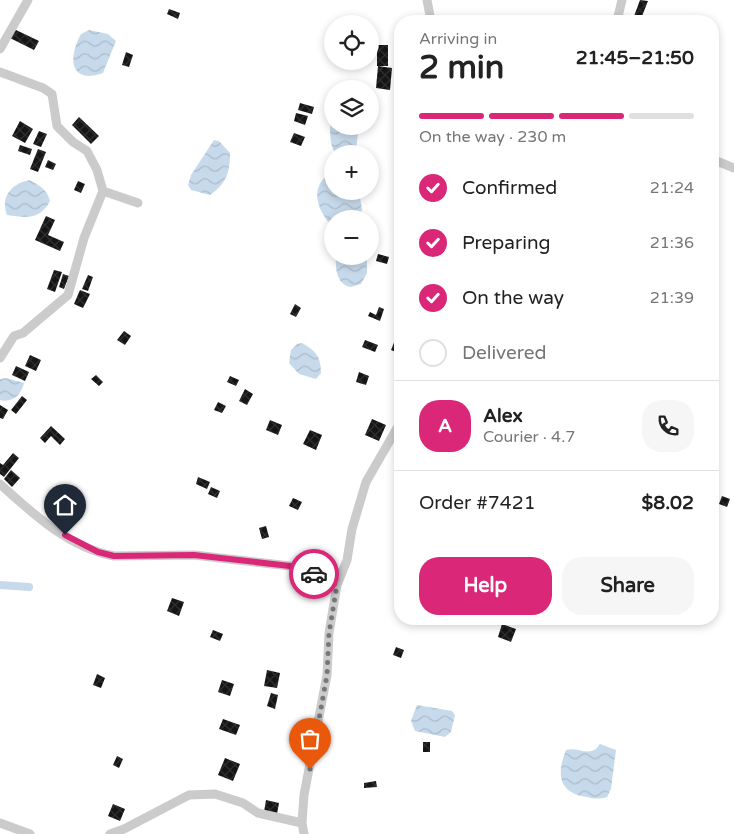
<!DOCTYPE html>
<meta charset="utf-8">
<style>
body{margin:0;font-family:"Varela Round",sans-serif;background:#f6f6f6;color:#222;height:100vh;display:flex;flex-direction:column;font-size:19px;white-space:nowrap}
*{box-sizing:border-box;margin:0}
p{font-size:16px;color:#767676}
.icon{flex:none;width:28px;height:28px;fill:none;stroke:currentColor;stroke-width:2;stroke-linecap:round;stroke-linejoin:round}
.map{position:relative;flex:1;overflow:hidden}
.details{position:absolute;left:394px;top:15px;width:325px;height:610px;display:flex;flex-direction:column;background:#fff;border-radius:20px;box-shadow:0 2px 8px #0003}
.details>*{flex:none}
.fabs{position:absolute;left:324px;top:15px;display:grid;gap:10px}
.fabs a{display:grid;place-items:center;width:55px;height:55px;border-radius:50%;background:#fff;box-shadow:0 2px 8px #0003;font-size:25px}
.pin{position:absolute;display:grid;place-items:center;width:42px;height:42px;color:#fff;margin:-51px -21px;border-radius:50% 50% 50% 0;rotate:-45deg;box-shadow:0 0 5px #0007}
.pin .icon{rotate:45deg}
.courier{position:absolute;display:grid;place-items:center;width:50px;height:50px;margin:-25px;border:4px solid #db2777;border-radius:50%;background:#fff;color:#222;box-shadow:0 1px 6px #0007}
.summary em{font-style:normal;font-weight:700}
.summary div{display:flex;flex-direction:column-reverse}
.summary{display:flex;align-items:center;justify-content:space-between;height:85px;padding:0 25px}
h1{font-size:32px;font-weight:700;line-height:38px}
.bar{display:grid;grid-template-columns:repeat(4,1fr);gap:8px 5px;align-content:center;height:60px;padding:0 25px}
.bar i{height:6px;border-radius:4px;background:#e0e0e0}
.bar .active{background:#db2777}
.bar p{grid-column:span 4}
.line{display:flex;align-items:center;gap:12px;padding:0 25px;border-top:1px solid #e0e0e0}
.line div{flex:1}
.round{display:grid;place-items:center;flex:none;width:52px;height:52px;border-radius:20px;background:#f6f6f6}
ol{padding:0 25px;list-style:none}
li{display:flex;align-items:center;gap:15px;height:55px}
li p{margin-inline-start:auto}
li .icon{padding:5px;border-radius:50%;background:#db2777;color:#fff;stroke-width:4}
li:last-child{color:#767676}
li i{width:28px;height:28px;border:2px solid #e0e0e0;border-radius:50%}
.cta{display:flex;gap:10px;margin-top:auto;padding:10px 25px}
.cta a{flex:1;height:58px;border-radius:20px;background:#db2777;color:#fff;font-size:20px;font-weight:700;line-height:58px;text-align:center}
.cta a+a{background:#f6f6f6;color:#222}
.map>svg:first-child{display:block}
</style>
<div class="map">
<svg width="734" height="834" viewBox="0 0 734 834">
<defs>
<pattern id="water-waves" width="16" height="10" patternUnits="userSpaceOnUse" patternTransform="scale(1.25)"><rect width="16" height="10" fill="#c7daeb"/><path d="M0 5q4-4 8 0t8 0" fill="none" stroke="#abbbca"/></pattern>
<pattern id="building-cross-hatch" width="8" height="8" patternUnits="userSpaceOnUse" patternTransform="scale(1.25)"><rect width="8" height="8" fill="#151515"/><path d="M0 0l8 8M0 8l8-8" fill="none" stroke="#2f2f2f"/></pattern>
</defs>
<rect width="100%" height="100%" fill="#fff"/>
<path fill="url(#water-waves)" d="M89,30L108,34L116,41L103,73C69,85 68,57 81,34Z
M332,116V126H359L356,149L351,154H336C329,146 329,126 332,116Z
M214,140L219,141L230,153C230,173 226,184 210,195L191,190L188,185L191,175Z
M332,171V191H359L362,210L358,219H332V226C323,217 313,200 319,186C321,180 328,175 332,171Z
M29,180C39,185 47,189 50,201C40,220 26,218 7,215C0,196 12,184 29,180Z
M336,256H367V273L361,284L351,287C337,285 335,269 336,256Z
M302,343C316,351 321,357 321,373L316,379L299,374L289,363L291,350L297,344Z
M6,378L24,383C21,395 13,403 0,400V379Z
M417,705L452,711L455,715L451,732L445,737L415,731L411,721Z
M600,744L616,750L611,789L607,797C599,799 595,799 587,797C559,793 556,775 566,750C580,746 590,759 600,744Z"/>
<g fill="none" stroke-linecap="round" stroke-linejoin="round">
<path stroke="#c7daeb" stroke-width="8" d="M0,585L29,587"/>
</g>
<path fill="url(#building-cross-hatch)" d="M640,0L648,1L640,21L633,19Z
M169,9L180,13L178,19L167,14Z
M14,29L39,41L34,50L10,38Z
M377,45H388V66H377Z
M126,52L133,55L129,67L122,65Z
M378,66L392,68L390,90L376,88Z
M300,103L314,107L312,114L298,110Z
M296,113L308,116L305,125L294,121Z
M79,117L99,136L91,144L72,125Z
M20,121L33,129L25,143L12,136Z
M39,131L47,134L41,147L33,144Z
M294,133L305,137L301,146L290,142Z
M20,145L32,149L30,155L18,151Z
M38,149L46,152L38,172L30,169Z
M48,160L56,164L53,170L45,167Z
M78,181L85,184L81,193L74,190Z
M46,216L55,220L48,235L64,242L60,251L35,240Z
M378,254L389,257L387,264L376,261Z
M54,270L62,272L55,292L47,289Z
M63,274L69,276L64,289L59,287Z
M88,275L93,277L88,291L82,289Z
M80,290L90,294L83,308L74,304Z
M295,304L301,308L296,317L290,314Z
M379,307L384,309L380,321L368,316L370,312L376,315Z
M124,331L131,336L125,345L117,340Z
M365,340L378,345L375,352L362,347Z
M395,340L400,342L398,353L391,350Z
M30,355L41,360L36,371L25,366Z
M16,366L29,372L25,381L12,375Z
M359,372L369,376L366,385L356,382Z
M96,375L103,382L99,386L91,379Z
M230,376L239,380L236,386L227,382Z
M245,389L253,394L247,405L239,401Z
M22,396L27,400L16,414L11,410Z
M218,402L226,406L222,413L214,410Z
M0,405L8,410L3,419L0,418Z
M372,419L386,425L379,441L365,435Z
M270,420L282,425L278,435L266,430Z
M51,426L65,439L60,445L51,436L45,443L40,438Z
M310,430L322,435L316,450L303,444Z
M13,453L19,458L4,477L0,474V463L3,465Z
M11,470L20,478L12,487L4,479Z
M198,477L210,482L207,489L196,484Z
M211,487L220,491L217,498L208,494Z
M722,496L730,499L727,507L719,504Z
M293,498L302,502L298,510L289,506Z
M266,526L269,537L262,539L259,528Z
M172,598L184,602L179,616L167,611Z
M502,624L516,629L511,642L498,637Z
M213,630L223,634L220,641L210,637Z
M396,647L404,650L401,658L393,655Z
M267,670L280,673L277,688L264,686Z
M97,674L105,678L101,688L93,685Z
M222,680L234,684L230,696L218,692Z
M271,693L278,695L275,709L267,706Z
M223,719L240,725L236,735L219,729Z
M423,742H430V752H423Z
M117,756L123,759L119,768L113,765Z
M225,758L240,764L233,781L218,775Z
M376,781L377,787L364,788V783Z
M266,800L279,803L277,814L264,812Z
M113,804L125,809L120,821L108,816Z"/>
<g fill="none" stroke-linecap="round" stroke-linejoin="round">
<path stroke="#cbcbcb" stroke-width="9" d="M427,0L431,21
M617,21L622,0
M0,49L28,0
M0,72L43,88L52,94L57,126L73,142L87,151L97,170L103,191L138,203
M712,159L734,168
M0,358L14,336L23,333L68,295L84,238L103,191
M0,484C32,513 69,548 114,556L194,555L290,566L302,568L337,585
M0,823L30,834
M110,834L124,829L189,795L215,794L243,803L258,813L302,823
M304,834L302,823L304,795L327,675L329,633L337,585L347,560L352,529L366,482L400,423"/>
</g>
<g fill="none" stroke-linecap="round" stroke-linejoin="round">
<path stroke="#777" stroke-width="5" stroke-dasharray="0 9" d="M310,769L327,675L329,633L337,585L314,574"/>
<path stroke="#db2777" stroke-width="6" d="M65,535L98,552L114,556L194,555L290,566L314,574"/>
</g>
</svg>
<div class="fabs">
<a><svg class="icon" aria-label="locate" viewBox="0 0 24 24"><circle cx="12" cy="12" r="6"/><path d="M12 2v4M12 18v4M2 12h4M18 12h4"/></svg></a>
<a><svg class="icon" aria-label="layers" viewBox="0 0 24 24"><path d="M12 4l9 5-9 5-9-5zM3 14l9 5 9-5"/></svg></a>
<a>+</a>
<a>−</a>
</div>
<div class="pin" style="left:310px;top:769px;background:#ea580c"><svg class="icon" aria-label="bag" viewBox="0 0 24 24"><path d="M5 8h14l-1 12H6zM9 8a3 3 0 0 1 6 0"/></svg></div>
<div class="pin" style="left:65px;top:535px;background:#1f2937"><svg class="icon" aria-label="home" viewBox="0 0 24 24"><path d="M3 11l9-7 9 7M6 9v11h12V9"/></svg></div>
<div class="courier" style="left:314px;top:574px"><svg class="icon" aria-label="car" viewBox="0 0 24 24"><path d="M5 17H2v-5l4-1 3-4h7l3 4 3 1v5h-3M9 17h6M6 11h13"/><circle cx="7" cy="17" r="2"/><circle cx="17" cy="17" r="2"/></svg></div>
<section class="details">
<div class="summary"><div><h1>2 min</h1><p>Arriving in</p></div><em>21:45–21:50</em></div>
<div class="bar"><i class="active"></i><i class="active"></i><i class="active"></i><i></i><p>On the way · 230 m</p></div>
<ol>
<li><svg class="icon" aria-label="check" viewBox="0 0 24 24"><path d="M5 12l5 5 9-10"/></svg>Confirmed<p>21:24</p></li>
<li><svg class="icon" aria-label="check" viewBox="0 0 24 24"><path d="M5 12l5 5 9-10"/></svg>Preparing<p>21:36</p></li>
<li><svg class="icon" aria-label="check" viewBox="0 0 24 24"><path d="M5 12l5 5 9-10"/></svg>On the way<p>21:39</p></li>
<li><i></i>Delivered</li>
</ol>
<div class="line" style="height:90px"><b class="round" style="background:#db2777;color:#fff">A</b><div><b>Alex</b><p>Courier · 4.7</p></div><a class="round"><svg class="icon" aria-label="phone" viewBox="0 0 24 24"><path d="M5 4h4l2 5-3 2q2 4 5 5l2-3 5 2v4C11 20 4 13 5 4z"/></svg></a></div>
<div class="line" style="height:65px"><div>Order #7421</div><b>$8.02</b></div>
<div class="cta"><a>Help</a><a>Share</a></div>
</section>
</div>
